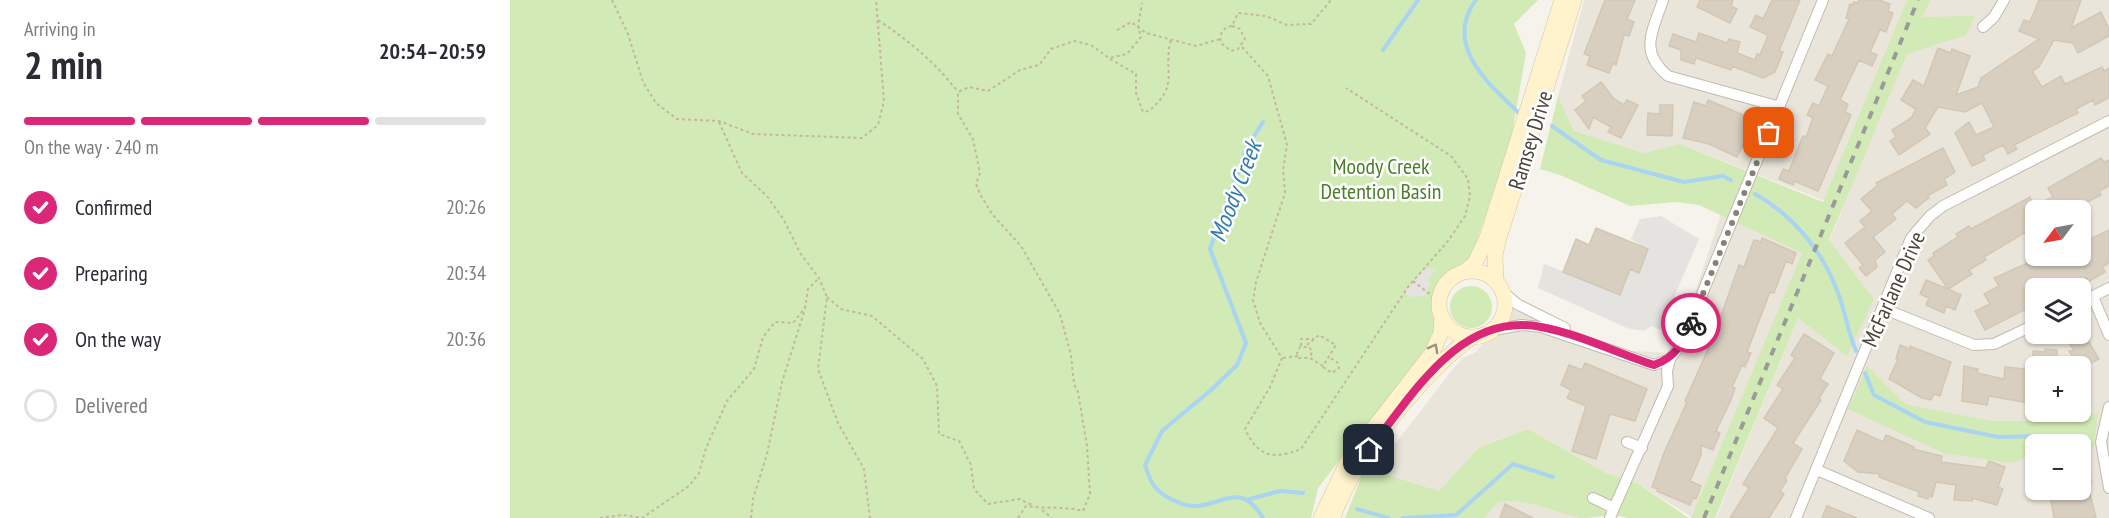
<!DOCTYPE html>
<meta charset="utf-8">
<style>
body{margin:0;font-family:"PT Sans Narrow",sans-serif;background:#f2f2f3;color:#2b2b33;height:100vh;display:flex;flex-direction:column;font-size:22px;white-space:nowrap}
*{box-sizing:border-box;margin:0}
p{font-size:20px;color:#7c7c81}
.icon{flex:none;width:33px;height:33px;fill:none;stroke:currentColor;stroke-width:2;stroke-linecap:round;stroke-linejoin:round}
.map{position:relative;flex:1;overflow:hidden}
.details{display:flex;flex-direction:column;background:#fff;width:510px}
.details>*{flex:none}
.needle{width:39px;rotate:238deg}
.controls{position:absolute;left:1515px;top:200px;display:grid;gap:12px}
.controls a{display:grid;place-items:center;width:66px;height:66px;border-radius:9px;background:#fff;box-shadow:0 2px 4px #0004;font-size:30px}
.pin{position:absolute;display:grid;place-items:center;width:51px;height:51px;color:#fff;margin:-26px;border-radius:12px;box-shadow:0 3px 9px #0006}
.courier{position:absolute;display:grid;place-items:center;width:60px;height:60px;margin:-30px;border:4px solid #db2777;border-radius:50%;background:#fff;color:#222;box-shadow:0 2px 8px #0007}
.summary em{font-style:normal;font-weight:700}
.summary div{display:flex;flex-direction:column-reverse}
.summary{display:flex;align-items:center;justify-content:space-between;height:102px;padding:0 24px}
h1{font-size:39px;font-weight:700;line-height:45px}
.bar{display:grid;grid-template-columns:repeat(4,1fr);gap:9px 6px;align-content:center;height:72px;padding:0 24px}
.bar i{height:8px;border-radius:4px;background:#e1e1e2}
.bar .on{background:#db2777}
.bar p{grid-column:span 4}
ol{padding:0 24px;list-style:none}
li{display:flex;align-items:center;gap:18px;height:66px}
li p{margin-inline-start:auto}
li .icon{padding:6px;border-radius:50%;background:#db2777;color:#fff;stroke-width:4}
li:last-child{color:#7c7c81}
li i{width:33px;height:33px;border:3px solid #e1e1e2;border-radius:50%}
main{display:flex;flex:1;min-height:0}
.map>svg:first-child{display:block}
</style>
<main>
<section class="details">
<div class="summary"><div><h1>2 min</h1><p>Arriving in</p></div><em>20:54–20:59</em></div>
<div class="bar"><i class="on"></i><i class="on"></i><i class="on"></i><i></i><p>On the way · 240 m</p></div>
<ol>
<li><svg class="icon" aria-label="check" viewBox="0 0 24 24"><path d="M5 12l5 5 9-10"/></svg>Confirmed<p>20:26</p></li>
<li><svg class="icon" aria-label="check" viewBox="0 0 24 24"><path d="M5 12l5 5 9-10"/></svg>Preparing<p>20:34</p></li>
<li><svg class="icon" aria-label="check" viewBox="0 0 24 24"><path d="M5 12l5 5 9-10"/></svg>On the way<p>20:36</p></li>
<li><i></i>Delivered</li>
</ol>
</section>
<div class="map">
<svg width="1599" height="518" viewBox="0 0 1599 518">
<rect width="100%" height="100%" fill="#f6f3ec"/>
<path fill="#eae5da" fill-rule="evenodd" d="M1074,0H1599V518H1206L1333,208L1170,144L1134,153L1064,131L1048,96ZM1526,210H1570V255H1526ZM1526,288H1570V333H1526ZM1526,366H1570V411H1526ZM1526,444H1570V489H1526Z
M1211,214L1293,253L1183,518L1127,483L1096,473L1018,429L968,448L929,491L864,471L943,369L953,358L965,353L1001,308L1122,351L1165,353Z
M1005,499L1059,513L1072,518H975L988,502Z"/>
<path fill="#d2eab5" d="M0,0H1028L1004,24L1016,53L1001,140L962,256L927,291L923,339L808,488L801,518H0Z
M1397,0H1420L1413,17L1465,16L1456,35L1397,54L1319,240L1364,299L1337,356L1288,318L1205,518H1181L1292,253L1189,205L1166,202L1120,206L1050,175L1030,169L1048,96L1064,131L1134,153L1170,144L1313,202Z
M940 307a21 21 0 1 1 42 0a21 21 0 1 1-42 0Z
M1357,366L1395,404L1481,421H1514L1588,413L1584,447L1571,449L1570,444H1526L1525,454L1502,463L1433,453L1338,409Z
M1018,429L1096,473L1127,483L1179,518H1118C1104,513 1087,518 1071,518C1044,512 1017,498 988,502L975,518H835L855,468L929,491L968,448Z"/>
<path fill="#e5e3e0" d="M1151,216L1189,239L1150,330L1142,326L1134,331L1117,328L1028,288L1034,264L1110,294L1120,269L1129,272L1138,250L1121,239L1130,219Z
M915,268L926,269L917,281L921,283L915,296L900,297L894,293Z"/>
<g fill="none" stroke-linecap="round" stroke-linejoin="round">
<path stroke="#a9d4f2" stroke-width="4" d="M966,0C933,44 977,83 1009,113
M873,50L908,0
M1042,126L1091,160L1174,182L1213,176L1221,180
M1245,194C1281,214 1311,249 1326,288C1335,308 1337,330 1346,351
M1355,373L1364,395L1415,422L1488,437L1541,436
M736,500L770,491L793,493
M847,509L878,518
M753,518C731,482 716,503 687,506C674,507 653,497 645,487C640,482 638,472 635,465L652,431L701,390L727,365L736,343L700,249L737,147L753,122
M893,518L946,515L1003,464L1043,477"/>
</g>
<path fill="#d8cfc1" stroke="#d3c7b4" stroke-width="1.5" d="M1095,0H1125L1117,19L1124,22L1119,36L1114,35L1106,65L1103,63L1099,73L1077,65L1080,56L1074,54Z
M1190,0H1223L1221,6L1227,9L1220,23L1187,7Z
M1262,0H1290L1269,51L1273,52L1265,72L1253,78L1222,66L1221,70L1186,58L1184,64L1171,60V50L1159,46L1163,34L1186,42L1189,33L1217,43L1219,39L1230,42L1227,53L1245,60L1247,54L1250,55L1258,35L1240,27L1246,15L1253,19Z
M1349,0H1369L1380,4L1378,11L1383,13L1376,32L1370,30L1360,52L1367,55L1362,66L1349,60L1330,100L1338,104L1335,112L1341,115L1308,191L1284,181L1283,185L1269,179L1273,169L1279,171L1293,136L1296,137L1303,118L1297,115L1303,103L1309,106L1318,86L1305,80L1318,54L1322,56L1339,19L1336,18L1340,4L1343,5L1344,2L1348,3Z
M1529,0H1571L1561,28L1591,12L1599,29V36L1568,53L1563,43L1544,40L1529,67L1522,71L1532,87L1551,76L1555,84L1562,81L1592,67L1594,71L1599,68V98L1585,105L1583,100L1566,109L1568,113L1504,145L1507,149L1498,154L1493,145L1473,155L1475,160L1462,166L1445,133L1459,122L1466,135L1484,127L1472,103L1455,112L1428,107L1415,128L1420,134L1389,155L1380,141L1386,137L1382,130L1401,118L1406,109L1391,100L1403,80L1414,86L1428,48L1441,53L1442,49L1460,56L1446,95L1468,87L1471,78L1529,39L1509,31L1514,20L1520,22Z
M1091,82L1104,99L1114,105L1117,100L1128,105L1111,138L1098,132L1101,127L1083,117L1079,129L1065,110L1076,101L1072,96Z
M1198,100L1245,120L1227,157L1199,144L1173,138L1184,102L1196,106Z
M1150,105H1163L1162,136L1137,135L1138,113L1150,114Z
M1433,148L1445,172L1434,179L1437,185L1417,196L1419,198L1406,208L1397,201L1382,214L1386,219L1363,237L1375,252L1365,260L1367,267L1356,276L1349,268L1353,265L1335,243L1355,227L1350,221L1362,211L1351,199L1368,185L1366,183Z
M1591,158L1594,162L1599,160V186L1589,191L1591,195L1562,210H1526V243L1519,230L1474,257L1476,260L1459,270L1462,274L1438,289L1451,295L1445,310L1436,306L1434,313L1416,305L1419,298L1410,294L1416,280L1438,289L1418,260L1424,256L1423,253L1448,237L1446,234L1459,226L1461,229L1520,197L1524,206L1543,197L1538,188Z
M1086,228L1138,249L1129,273L1120,269L1110,295L1053,272L1066,239L1079,245Z
M1599,230V263L1592,267L1595,272L1578,282L1576,278L1554,288H1526V304L1475,330L1465,311L1480,304L1474,294L1489,286L1484,278L1536,255H1570V231L1576,241Z
M1252,238L1286,253L1282,264L1276,261L1264,293L1260,292L1237,352L1241,353L1235,367L1232,365L1222,387L1225,388L1220,402L1206,431L1210,433L1203,450L1191,445V455L1180,481L1191,486L1186,499L1183,498L1180,505L1147,491L1148,489L1142,487L1154,453L1177,402L1175,401L1204,336L1229,265L1234,267L1244,240L1251,242Z
M1572,330L1589,359L1570,369L1559,351H1564L1557,339Z
M1294,334L1324,353L1310,379L1318,384L1309,398L1311,400L1283,443L1292,449L1275,478L1277,480L1270,491L1274,494L1259,518H1220L1239,488L1233,484L1268,428L1254,418L1273,389L1267,385L1285,358L1281,355Z
M1390,345L1400,349V346L1441,362L1430,396L1424,394L1421,400L1412,398L1379,379L1388,359H1386Z
M1535,349L1547,350V366H1522L1523,351L1536,352Z
M1075,363L1137,389L1125,421L1100,414L1086,459L1062,451L1076,406L1057,398L1061,390L1051,385L1059,365L1072,370Z
M1454,366L1468,369L1467,373L1494,379L1495,367L1526,370V398L1514,396V402L1479,396L1477,405L1452,401Z
M1347,430L1373,442L1376,435L1404,447L1403,449L1432,456L1431,462L1476,468L1479,461L1495,467L1488,487L1493,489L1487,505L1462,498V501L1444,500L1446,485L1426,482L1422,497L1418,496V499L1408,496L1409,492L1369,477L1370,474L1348,472L1334,461Z
M1570,460L1580,466L1581,485L1578,486L1586,518H1544L1539,489H1570Z
M995,504L1023,518H990Z
M1317,506L1347,518H1312Z"/>
<g fill="none" stroke-linecap="round" stroke-linejoin="round">
<defs>
<path id="street" d="M1153,0C1143,31 1128,51 1158,76L1270,107
M1473,27L1484,17L1494,0
M992,291L1007,304L1055,328
M1583,297L1599,335
M1570,303L1599,288
M1372,308L1464,345L1484,344L1526,324
M983,330L1012,325L1031,327L1144,365L1160,359L1172,343L1313,0
M1599,407L1591,442L1599,488
M1117,442L1132,448
M1307,470L1419,518
M1083,498L1104,508L1100,518
M1104,508L1158,386L1157,371L1160,359
M1286,518L1401,238L1420,216L1433,206L1599,121"/>
<path id="secondary" d="M929 304a33 33 0 1 1 66 0a33 33 0 1 1-66 0Z
M954,272L965,263L977,238L1052,0
M986,281L985,256L988,241L1064,0
M811,518L838,461L922,353L931,333L932,316
M823,518C839,465 916,368 962,337"/>
</defs>
<use href="#street" stroke="#c2bbae" stroke-width="12"/>
<use href="#secondary" stroke="#d6c79b" stroke-width="16"/>
<path stroke="#c4b79f" stroke-width="2" stroke-dasharray="3 3" stroke-linecap="butt" d="M102,0L118,34L133,82L146,103L167,119L209,121L243,134L352,138L368,125L374,101L366,0
M368,20C399,41 425,62 448,92
M722,26L730,29L735,39L728,49L721,51L711,43C709,34 713,27 722,26L728,13L756,16L777,25L801,24L821,0
M607,30L621,22L636,33L686,46L710,39
M732,47L758,76L777,145L773,170L775,193L746,282L743,300L750,323L772,358L760,387L735,429C748,457 763,460 791,449L898,287L938,241L955,216L960,196L958,179L941,156L836,88
M600,59L626,74V93L633,112L639,111C671,83 652,74 661,39
M209,122L232,173L257,196L274,220L290,253L309,278L317,297L308,369L328,423L354,469L360,518
M903,281L930,302
M317,297L331,309L362,316L413,359L427,386L429,434L449,441L461,465L464,489L478,504L509,499L524,506
M797,345L809,335L826,345L813,366L800,358H789L787,353L790,347H799L802,351L800,358
M791,346V339H804
M773,358L788,356
M813,367L822,373L829,368L828,363L819,357
M532,510L542,518
M90,518L113,515L132,518L179,486L189,473L196,448L217,401L244,369L253,337L265,322L283,323L295,308L298,289L309,278
M241,518L243,499L257,454L272,382L295,309
M508,518L516,506C536,509 554,506 573,511L580,494L577,446L568,392L564,384L561,355L550,314L511,246L482,214L470,194L466,184L470,173L463,139L448,114V92L459,87L478,91L510,70L529,65L541,49L564,41L581,45L599,58L617,54L631,37L628,27L632,3"/>
<use href="#street" stroke="#fff" stroke-width="10"/>
<use href="#secondary" stroke="#fff3cd" stroke-width="15"/>
<path stroke="#9a9a9a" stroke-width="4" stroke-dasharray="8 8" stroke-linecap="butt" d="M1194,518L1408,0"/>
</g>
<defs><path id="oneway-chevron" d="M-2-3.5L2.5 0L-2 3.5" fill="none" stroke-width="1.6" stroke-linecap="round" stroke-linejoin="round" transform="scale(1.5)"/></defs>
<use stroke="#9c937c" href="#oneway-chevron" transform="translate(924 348) rotate(-62)"/>
<g fill="none" stroke-linecap="round" stroke-linejoin="round">
<path stroke="#878178" stroke-width="6" stroke-dasharray="0 10.8" d="M1181,323L1259,133"/>
<path stroke="#db2777" stroke-width="8" d="M859,450C902,396 950,311 1031,327C1069,334 1107,353 1144,365C1166,357 1172,344 1181,323"/>
</g>
<g text-anchor="middle" dominant-baseline="central" stroke-width="5" stroke-linejoin="round" paint-order="stroke">
<g font-size="22" fill="#4b4439" stroke="#fff">
<text transform="translate(1020 140) rotate(-73)">Ramsey Drive</text>
<text transform="translate(1383 289) rotate(-66)">McFarlane Drive</text>
</g>
<g font-size="22" fill="#4a7f2a" stroke="#fff">
<text x="871" y="166">Moody Creek<tspan x="871" dy="25">Detention Basin</tspan></text>
</g>
<g font-size="24" font-style="italic" fill="#2e7ab2" stroke="#fff">
<text transform="translate(725 191) rotate(-69)">Moody Creek</text>
</g>
</g>
</svg>
<div class="controls">
<a><svg class="needle" viewBox="-14 -14 28 28"><path d="M0-13l5 13h-10z" fill="#e53935"/><path d="M0 13l5-13h-10z" fill="#7c7c81"/></svg></a>
<a><svg class="icon" aria-label="layers" viewBox="0 0 24 24"><path d="M12 4l9 5-9 5-9-5zM3 14l9 5 9-5"/></svg></a>
<a>+</a>
<a>−</a>
</div>
<div class="pin" style="left:1259px;top:133px;background:#ea580c"><svg class="icon" aria-label="bag" viewBox="0 0 24 24"><path d="M5 8h14l-1 12H6zM9 8a3 3 0 0 1 6 0"/></svg></div>
<div class="pin" style="left:859px;top:450px;background:#1f2937"><svg class="icon" aria-label="home" viewBox="0 0 24 24"><path d="M3 11l9-7 9 7M6 9v11h12V9"/></svg></div>
<div class="courier" style="left:1181px;top:323px"><svg class="icon" aria-label="bike" viewBox="0 0 24 24"><circle cx="6" cy="16" r="4"/><circle cx="18" cy="16" r="4"/><path d="M6 16l4-8h5l3 8M10 8l3 8H6M13 5h3"/></svg></div>
</div>
</main>
